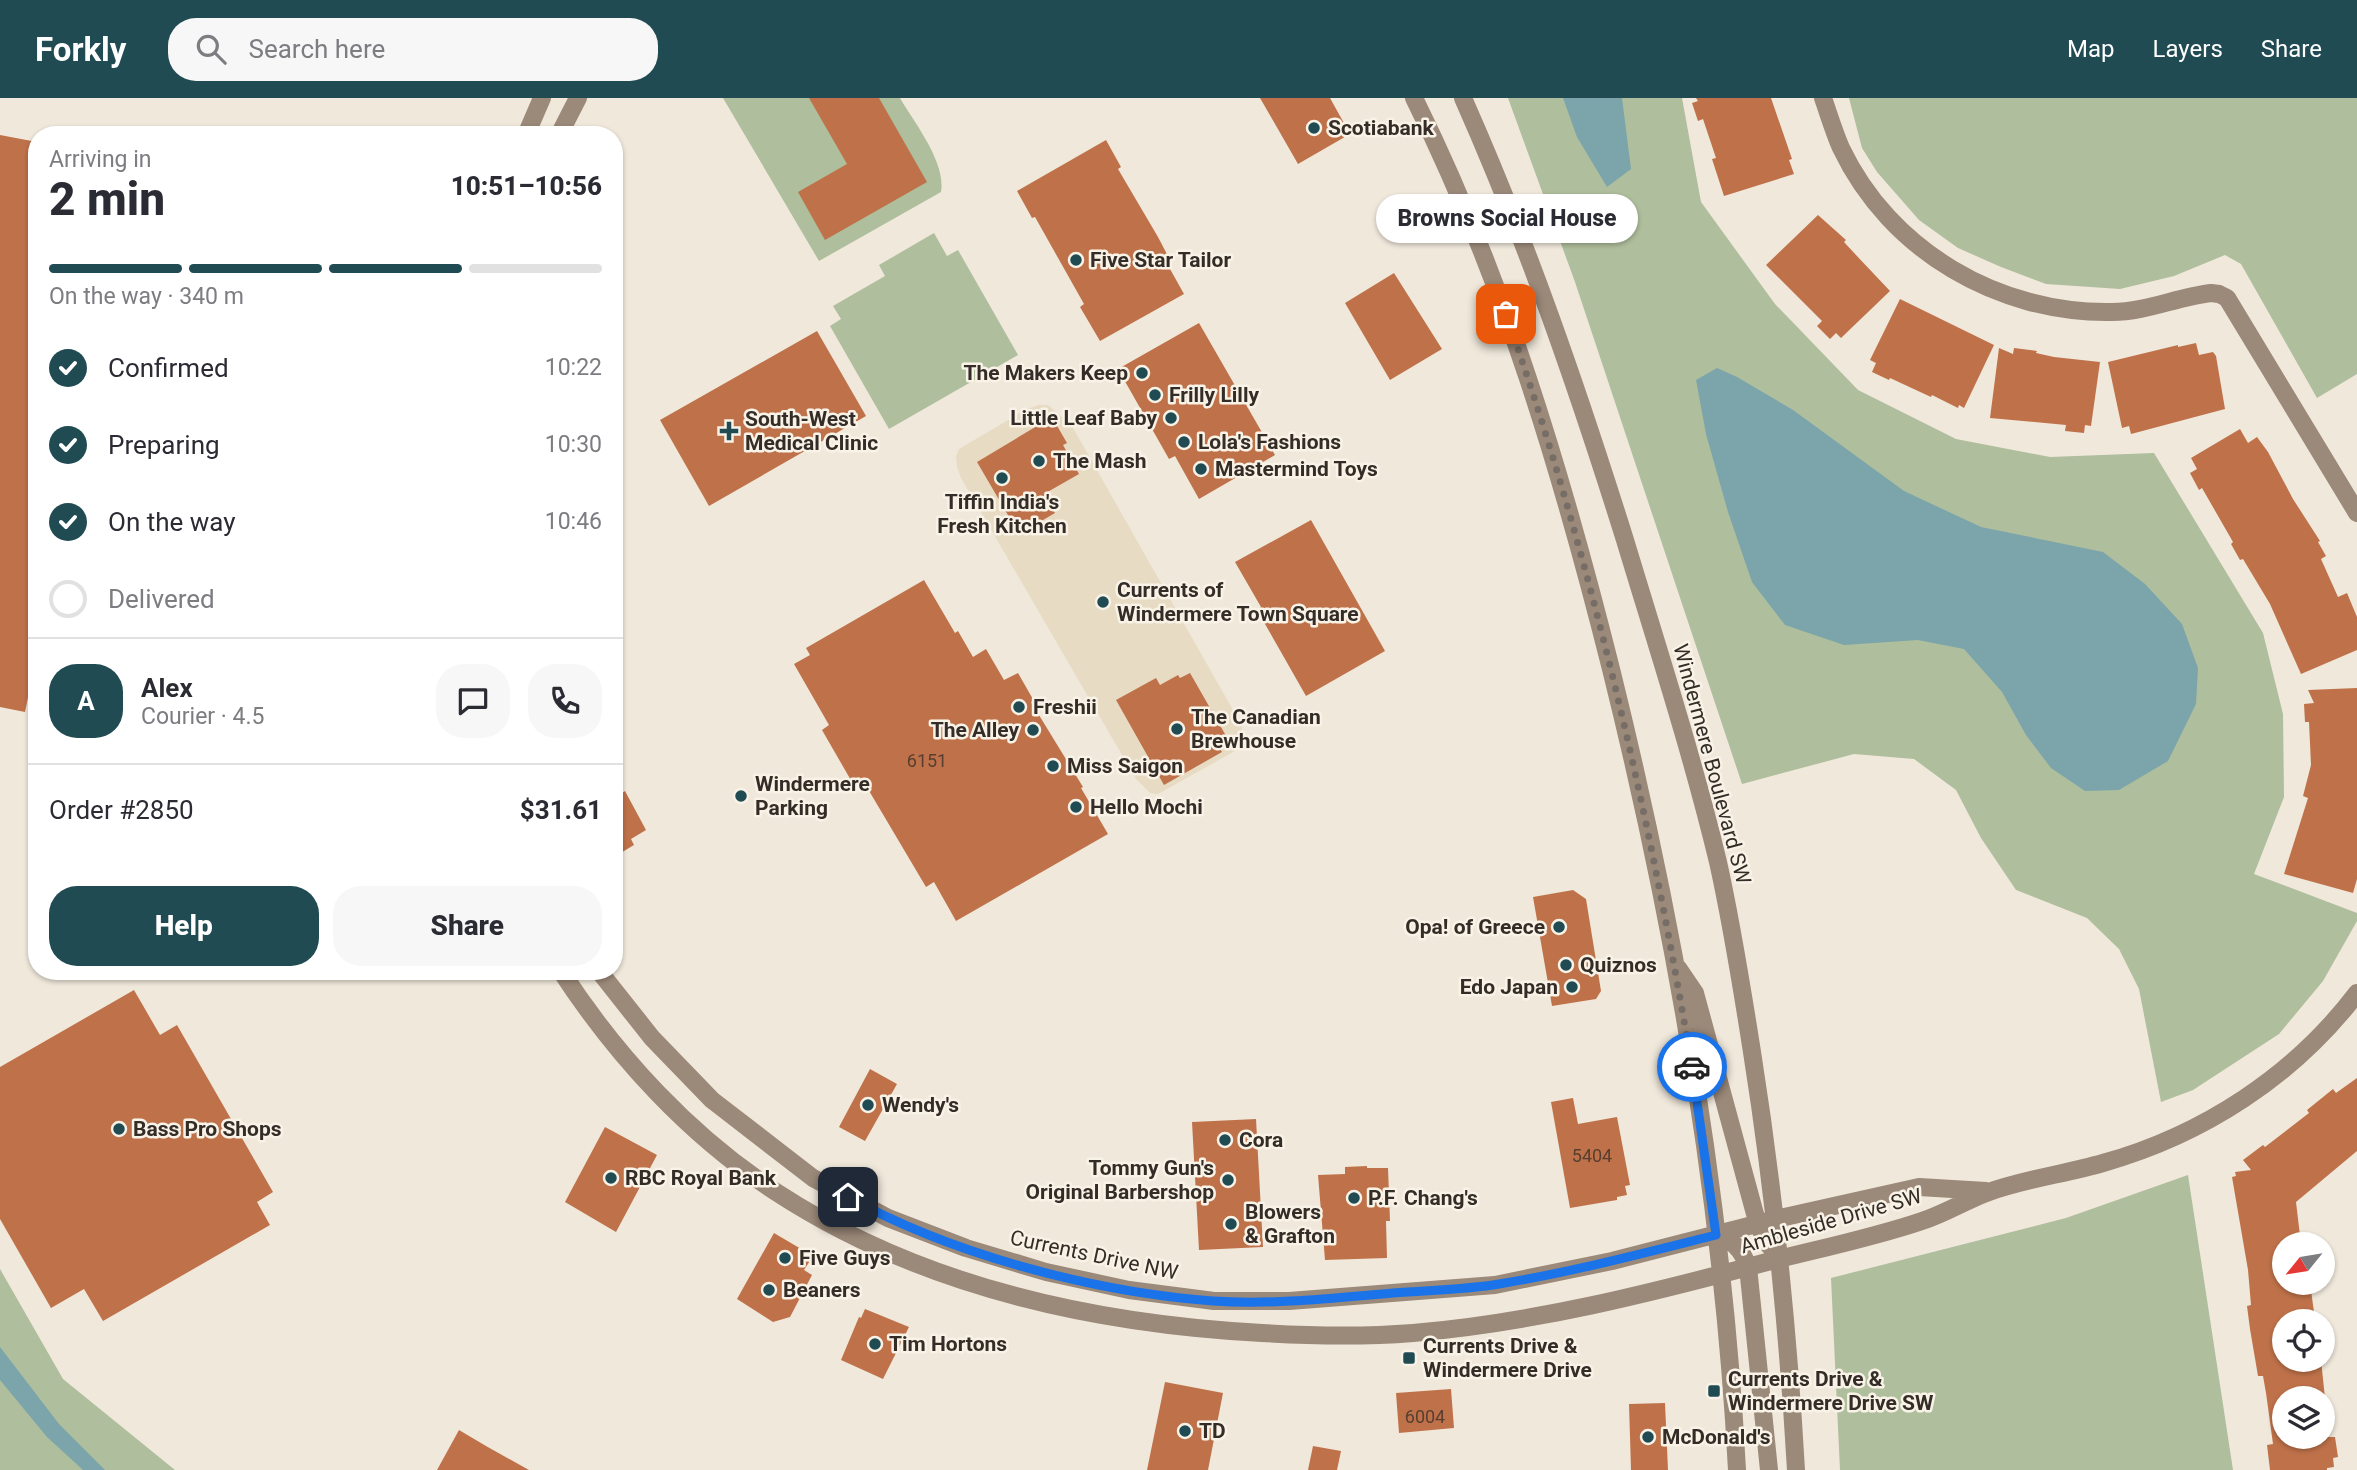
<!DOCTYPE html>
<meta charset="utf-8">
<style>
body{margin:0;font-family:Roboto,sans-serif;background:#f7f7f7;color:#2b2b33;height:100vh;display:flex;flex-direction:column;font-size:26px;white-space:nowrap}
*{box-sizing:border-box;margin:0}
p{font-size:23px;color:#7c7c81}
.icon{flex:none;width:38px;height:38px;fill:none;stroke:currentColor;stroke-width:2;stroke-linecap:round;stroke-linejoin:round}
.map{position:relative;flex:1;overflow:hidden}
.details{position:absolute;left:28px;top:28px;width:595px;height:854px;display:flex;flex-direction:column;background:#fff;border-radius:28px;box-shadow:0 2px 5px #0004}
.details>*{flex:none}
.needle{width:46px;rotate:240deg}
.buttons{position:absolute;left:2272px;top:1134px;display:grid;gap:14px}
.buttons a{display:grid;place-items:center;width:63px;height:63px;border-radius:50%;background:#fff;box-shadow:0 2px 5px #0004;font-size:35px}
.pin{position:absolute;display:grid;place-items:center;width:60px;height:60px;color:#fff;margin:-30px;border-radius:14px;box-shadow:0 4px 10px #0006}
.courier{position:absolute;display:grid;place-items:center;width:70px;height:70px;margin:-35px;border:5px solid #1a73e8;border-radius:50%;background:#fff;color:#222;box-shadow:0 2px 9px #0007}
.bubble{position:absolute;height:49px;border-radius:24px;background:#fff;box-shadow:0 2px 5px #0004;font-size:23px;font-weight:800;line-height:49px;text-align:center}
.headline em{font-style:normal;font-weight:800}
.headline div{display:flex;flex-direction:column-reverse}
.headline{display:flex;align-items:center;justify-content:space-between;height:119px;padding:0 21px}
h1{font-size:46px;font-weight:800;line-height:52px}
.bar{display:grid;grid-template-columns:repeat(4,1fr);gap:10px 7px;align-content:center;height:84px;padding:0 21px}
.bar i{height:9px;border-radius:5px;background:#e1e1e2}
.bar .current{background:#204b53}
.bar p{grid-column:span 4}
.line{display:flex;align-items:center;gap:18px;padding:0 21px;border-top:2px solid #e1e1e2}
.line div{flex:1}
.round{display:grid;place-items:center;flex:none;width:74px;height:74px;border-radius:28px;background:#f7f7f7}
ol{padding:0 21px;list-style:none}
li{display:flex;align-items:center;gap:21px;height:77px}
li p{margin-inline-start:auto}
li .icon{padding:7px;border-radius:50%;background:#204b53;color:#fff;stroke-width:4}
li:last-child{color:#7c7c81}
li i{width:38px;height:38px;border:4px solid #e1e1e2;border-radius:50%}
.primary-button{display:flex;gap:14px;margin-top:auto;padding:14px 21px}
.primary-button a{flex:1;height:80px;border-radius:28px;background:#204b53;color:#fff;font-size:28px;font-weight:800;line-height:80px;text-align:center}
.primary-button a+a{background:#f7f7f7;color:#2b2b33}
header{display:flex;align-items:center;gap:42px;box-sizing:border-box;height:98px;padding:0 35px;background:#204b53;color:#fff}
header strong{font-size:33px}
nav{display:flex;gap:38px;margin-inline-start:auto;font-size:24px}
.search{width:490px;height:63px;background:#f7f7f7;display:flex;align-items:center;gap:18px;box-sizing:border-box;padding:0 24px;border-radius:28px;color:#7c7c81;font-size:26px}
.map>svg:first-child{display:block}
</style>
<header>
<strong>Forkly</strong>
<div class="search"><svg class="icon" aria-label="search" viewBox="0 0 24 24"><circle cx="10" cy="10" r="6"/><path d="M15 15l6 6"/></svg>Search here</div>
<nav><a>Map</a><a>Layers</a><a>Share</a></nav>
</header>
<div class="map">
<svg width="2357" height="1372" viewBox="0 0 2357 1372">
<rect width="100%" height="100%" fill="#f0e8db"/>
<path fill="#afbe9c" d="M723,0H900C915,26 946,64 941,94L819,163Z
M1508,0H1682L1701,104L1775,206L1858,292L1956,341L2050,359L2154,355L2263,535L2283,616L2284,699L2254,776L2357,815V823L2323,883L2279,936L2193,992L2161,1004L2139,891L2119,851L2087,820L2016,792L1981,740L1956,692L1914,661L1854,656L1742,686L1575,184Z
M1849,0H2357V276L2317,300L2241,166L2225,157L2174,178L2120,191L2046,186L2001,169L1958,150L1919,122L1877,74L1862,50Z
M934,135L947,158L958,152L1018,257L889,331L830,228L841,221L833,208L885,178L879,167Z
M2188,1077L2233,1372H1840L1831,1180L2066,1120Z
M0,1171L63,1281L175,1372H0Z"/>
<path fill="#e7dbc3" d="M1039,307H1048L1072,328L1242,628L1240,649L1235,653L1158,696L1150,695L1136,681L961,380L957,369L956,358L959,351L1025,312Z"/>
<path fill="#7ba5ab" d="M1563,0H1622L1631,71L1607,89L1577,39Z
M1717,270L1737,279L1793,312L1904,393L1981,429L2103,454L2145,486L2182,526L2198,570L2196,606L2168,663L2119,692L2085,693L2051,670L2026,637L2002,594L1964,551L1918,542L1844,547L1785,527L1752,484L1728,414L1706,336L1696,282Z
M0,1249L59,1326L105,1372H83L47,1339L0,1282Z"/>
<path fill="#bf724a" d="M809,0H879L927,84L825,142L798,94L847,66Z
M1260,0H1330L1350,36L1298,66Z
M1696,0H1771L1792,61L1789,62L1794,76L1724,98L1712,61L1716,60L1703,21L1698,23L1692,5L1698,3Z
M0,37L37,44V555L25,614L0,609Z
M1106,42L1121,69L1118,71L1158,139L1169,160L1165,162L1184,196L1100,243L1080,209L1084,206L1035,119L1032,120L1017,93Z
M1818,117L1846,142L1844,144L1856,157L1890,193L1841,240L1836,235L1830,241L1817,228L1822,223L1766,167Z
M1394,175L1442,251L1390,282L1345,205Z
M1900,201L1994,247L1964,310L1959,307L1958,310L1932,297L1931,299L1890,280L1889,282L1872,274L1876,265L1870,262Z
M1199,225L1275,357L1199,401L1175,358L1169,361L1118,271Z
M817,233L866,318L709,408L660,322Z
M2196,245L2199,257L2213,254L2216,258L2225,311L2131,336L2129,328L2122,330L2108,264L2178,247V249Z
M1999,250L2013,256L2014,250L2037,253L2036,255L2054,259L2100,264L2091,328L2085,327L2084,335L2065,333L2066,327L1990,320Z
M1052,319L1067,345L1063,347L1079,376L1044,396L1055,415L1019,436L977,364Z
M2240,331L2248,345L2257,339L2268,354L2293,401L2320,443L2318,444L2326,458L2321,461L2338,499L2347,495L2357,519V552L2301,576L2270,506L2243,461L2240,462L2231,446L2233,444L2202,390L2199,392L2190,375L2197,371L2191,360Z
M1311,422L1385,553L1306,598L1257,512L1261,509L1235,464Z
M924,482L955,535L958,533L973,559L986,551L1004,582L1018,575L1034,603L1031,604L1083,689L1081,690L1108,736L956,823L934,784L926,789L865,686L856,691L822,632L829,627L794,566L810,557L806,550Z
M1190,575L1229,643L1219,649L1222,654L1164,687L1116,602L1156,580L1160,587L1178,577L1180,580Z
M2357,590V781L2353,795L2284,776L2308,700L2303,698L2311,667L2309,624H2305L2304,606L2314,605L2308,592Z
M625,693L646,732L631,741L634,747L614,759V700Z
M1573,792L1586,801L1601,893L1596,901L1552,908L1533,799Z
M134,892L160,937L177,927L273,1094L257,1104L270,1127L103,1223L84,1191L51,1210L0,1121V969Z
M870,971L897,986L865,1043L839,1029Z
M2357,980V1053L2296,1104L2301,1146H2284V1185H2310L2314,1214H2311L2312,1223H2284V1262H2321L2325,1300H2284V1339H2335L2338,1359L2333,1360L2334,1369L2327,1370V1372H2270L2267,1347L2273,1346L2266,1295L2263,1278H2258L2250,1231L2247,1208L2251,1207L2248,1172L2232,1079L2236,1078L2235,1074L2251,1072L2243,1062L2263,1047L2265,1049L2309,1015L2307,1012L2333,991L2336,995Z
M1573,1000L1578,1026L1617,1019L1630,1087L1625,1088L1627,1097L1617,1099V1102L1570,1110L1551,1004Z
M1256,1021L1263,1149L1199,1152L1192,1024Z
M605,1029L657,1057L616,1134L565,1104Z
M1367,1068V1070H1388L1390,1123H1386L1387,1160L1325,1162L1318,1077L1345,1076V1069Z
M774,1135L813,1158L804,1172L812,1177L790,1219L773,1224L737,1201Z
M865,1211L909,1229L883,1281L841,1262L859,1219L861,1220Z
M1165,1284L1223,1295L1208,1372H1147Z
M1451,1291L1454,1330L1399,1335L1396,1295Z
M1665,1305L1668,1372H1631L1629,1306Z
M459,1332L486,1348L529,1372H437Z
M1313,1348L1341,1353L1337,1372H1308Z"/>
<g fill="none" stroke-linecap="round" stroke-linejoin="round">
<path stroke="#9b8979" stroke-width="18" d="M1414,0C1504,181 1562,376 1611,571C1676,833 1723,1102 1737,1372
M1463,0C1527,144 1578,292 1625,442C1657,548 1692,656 1718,764C1732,827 1742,890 1752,954C1774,1093 1788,1231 1796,1372
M1823,0C1829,17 1834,34 1841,50C1890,153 1999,216 2112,214C2146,214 2177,199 2211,195L2219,196L2227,200L2357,415
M526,37L542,0
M559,37L578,0
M1678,870L1695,895L1758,1127L1768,1146L1781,1161
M561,873C617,959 690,1038 776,1094C920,1188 1093,1226 1262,1235C1312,1238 1363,1239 1413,1235C1533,1225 1651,1195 1767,1164C1818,1151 1872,1140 1922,1123C1944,1116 1965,1103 1986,1095C2024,1081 2065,1076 2103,1065C2203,1037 2294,978 2357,895
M599,873L652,940L712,1002L813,1080L888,1120L966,1150L1046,1174L1129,1192L1214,1203H1289L1495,1187L1612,1163L1776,1121L1919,1089L1986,1093
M1716,1137C1733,1141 1743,1154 1748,1169L1769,1372"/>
</g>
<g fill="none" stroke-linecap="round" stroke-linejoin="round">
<path stroke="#766e66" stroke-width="7" stroke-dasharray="0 12.6" d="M1506,216C1592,461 1649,714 1692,969"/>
<path stroke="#1a73e8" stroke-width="9" d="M848,1099C953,1157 1094,1194 1213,1203C1273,1207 1334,1200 1393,1195C1428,1192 1464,1192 1499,1186C1572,1174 1644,1155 1716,1137L1692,969"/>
</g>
<g fill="#204b53" stroke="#f8f2e7" stroke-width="2.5">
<circle cx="1314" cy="30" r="7"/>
<circle cx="1076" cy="162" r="7"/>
<circle cx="1142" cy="275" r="7"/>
<circle cx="1155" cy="297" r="7"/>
<circle cx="1171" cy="320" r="7"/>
<path d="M725.5 322.5h7v7h7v7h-7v7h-7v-7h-7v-7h7z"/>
<circle cx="1184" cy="344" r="7"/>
<circle cx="1039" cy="363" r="7"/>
<circle cx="1201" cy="371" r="7"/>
<circle cx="1002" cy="380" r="7"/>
<circle cx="1103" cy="504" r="7"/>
<circle cx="1019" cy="609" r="7"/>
<circle cx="1177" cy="631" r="7"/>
<circle cx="1033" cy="632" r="7"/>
<circle cx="1053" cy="668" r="7"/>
<circle cx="741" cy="698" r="7"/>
<circle cx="1076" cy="709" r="7"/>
<circle cx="1559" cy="829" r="7"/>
<circle cx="1566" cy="867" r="7"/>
<circle cx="1572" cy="889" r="7"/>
<circle cx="868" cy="1007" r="7"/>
<circle cx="119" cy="1031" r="7"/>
<circle cx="1225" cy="1042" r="7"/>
<circle cx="611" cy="1080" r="7"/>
<circle cx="1228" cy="1082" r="7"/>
<circle cx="1354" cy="1100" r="7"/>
<circle cx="1231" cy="1126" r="7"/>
<circle cx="785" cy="1160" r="7"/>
<circle cx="769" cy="1192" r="7"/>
<circle cx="875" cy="1246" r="7"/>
<rect x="1402" y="1253" width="14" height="14" rx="3.5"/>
<rect x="1707" y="1286" width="14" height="14" rx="3.5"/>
<circle cx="1185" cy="1333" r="7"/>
<circle cx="1648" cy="1339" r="7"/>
</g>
<g text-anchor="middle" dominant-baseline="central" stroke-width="5" stroke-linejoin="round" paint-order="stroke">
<g font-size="18" fill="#573e30">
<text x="927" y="662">6151</text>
<text x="1592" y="1057">5404</text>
<text x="1425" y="1318">6004</text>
</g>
<g font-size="21" font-weight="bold" fill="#342d27" stroke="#f8f2e7" text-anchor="start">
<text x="1328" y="30">Scotiabank</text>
<text x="1090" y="162">Five Star Tailor</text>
<text x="1128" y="275" text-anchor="end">The Makers Keep</text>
<text x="1169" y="297">Frilly Lilly</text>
<text x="1157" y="320" text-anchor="end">Little Leaf Baby</text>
<text x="745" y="321">South-West<tspan x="745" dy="24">Medical Clinic</tspan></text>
<text x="1198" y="344">Lola's Fashions</text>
<text x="1053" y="363">The Mash</text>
<text x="1215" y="371">Mastermind Toys</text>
<text x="1002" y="404" text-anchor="middle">Tiffin India's<tspan x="1002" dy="24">Fresh Kitchen</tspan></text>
<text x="1117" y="492">Currents of<tspan x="1117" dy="24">Windermere Town Square</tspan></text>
<text x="1033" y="609">Freshii</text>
<text x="1191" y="619">The Canadian<tspan x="1191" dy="24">Brewhouse</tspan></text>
<text x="1019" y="632" text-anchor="end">The Alley</text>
<text x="1067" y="668">Miss Saigon</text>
<text x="755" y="686">Windermere<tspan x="755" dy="24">Parking</tspan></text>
<text x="1090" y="709">Hello Mochi</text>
<text x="1545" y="829" text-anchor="end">Opa! of Greece</text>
<text x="1580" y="867">Quiznos</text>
<text x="1558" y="889" text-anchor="end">Edo Japan</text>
<text x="882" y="1007">Wendy's</text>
<text x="133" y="1031">Bass Pro Shops</text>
<text x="1239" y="1042">Cora</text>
<text x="1214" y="1070" text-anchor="end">Tommy Gun's<tspan x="1214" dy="24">Original Barbershop</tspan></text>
<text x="625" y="1080">RBC Royal Bank</text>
<text x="1368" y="1100">P.F. Chang's</text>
<text x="1245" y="1114">Blowers<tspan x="1245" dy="24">&amp; Grafton</tspan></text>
<text x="799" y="1160">Five Guys</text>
<text x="783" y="1192">Beaners</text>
<text x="889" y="1246">Tim Hortons</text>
<text x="1423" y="1248">Currents Drive &amp;<tspan x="1423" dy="24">Windermere Drive</tspan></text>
<text x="1728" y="1281">Currents Drive &amp;<tspan x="1728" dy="24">Windermere Drive SW</tspan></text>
<text x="1199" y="1333">TD</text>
<text x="1662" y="1339">McDonald's</text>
</g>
<g font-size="21" fill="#342d27" stroke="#f8f2e7">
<text transform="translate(1712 666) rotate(75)">Windermere Boulevard SW</text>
<text transform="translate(1831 1123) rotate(-16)">Ambleside Drive SW</text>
<text transform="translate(1094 1157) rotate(12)">Currents Drive NW</text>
</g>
</g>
</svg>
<div class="buttons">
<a><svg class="needle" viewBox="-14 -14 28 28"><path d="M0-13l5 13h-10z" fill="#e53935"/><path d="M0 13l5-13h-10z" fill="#7c7c81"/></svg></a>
<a><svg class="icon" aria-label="locate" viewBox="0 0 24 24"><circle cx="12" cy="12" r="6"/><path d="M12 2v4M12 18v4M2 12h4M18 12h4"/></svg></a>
<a><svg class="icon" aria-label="layers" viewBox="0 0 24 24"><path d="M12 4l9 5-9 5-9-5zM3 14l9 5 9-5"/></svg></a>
</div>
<div class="pin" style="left:1506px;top:216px;background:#ea580c"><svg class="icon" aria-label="bag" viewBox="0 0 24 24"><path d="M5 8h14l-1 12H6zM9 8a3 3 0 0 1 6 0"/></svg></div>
<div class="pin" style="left:848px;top:1099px;background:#1f2937"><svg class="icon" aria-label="home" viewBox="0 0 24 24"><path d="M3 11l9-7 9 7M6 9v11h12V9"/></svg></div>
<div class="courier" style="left:1692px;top:969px"><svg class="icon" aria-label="car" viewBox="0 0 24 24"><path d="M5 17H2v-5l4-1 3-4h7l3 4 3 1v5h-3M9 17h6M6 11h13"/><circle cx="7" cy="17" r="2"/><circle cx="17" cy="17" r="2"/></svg></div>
<div class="bubble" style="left:1376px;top:96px;width:262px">Browns Social House</div>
<section class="details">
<div class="headline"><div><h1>2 min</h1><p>Arriving in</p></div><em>10:51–10:56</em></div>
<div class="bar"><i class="current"></i><i class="current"></i><i class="current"></i><i></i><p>On the way · 340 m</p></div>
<ol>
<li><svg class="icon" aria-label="check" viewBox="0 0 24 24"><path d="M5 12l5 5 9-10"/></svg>Confirmed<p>10:22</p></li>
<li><svg class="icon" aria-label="check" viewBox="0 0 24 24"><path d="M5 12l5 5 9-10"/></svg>Preparing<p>10:30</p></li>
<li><svg class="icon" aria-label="check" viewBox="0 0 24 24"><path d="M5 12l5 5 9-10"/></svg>On the way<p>10:46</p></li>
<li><i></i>Delivered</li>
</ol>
<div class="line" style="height:126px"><b class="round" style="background:#204b53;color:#fff">A</b><div><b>Alex</b><p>Courier · 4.5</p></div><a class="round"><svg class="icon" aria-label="chat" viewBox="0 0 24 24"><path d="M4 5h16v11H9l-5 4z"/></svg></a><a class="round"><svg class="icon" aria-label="phone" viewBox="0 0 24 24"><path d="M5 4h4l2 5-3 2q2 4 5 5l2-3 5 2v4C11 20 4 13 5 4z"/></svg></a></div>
<div class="line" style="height:91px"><div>Order #2850</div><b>$31.61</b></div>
<div class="primary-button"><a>Help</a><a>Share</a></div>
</section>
</div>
